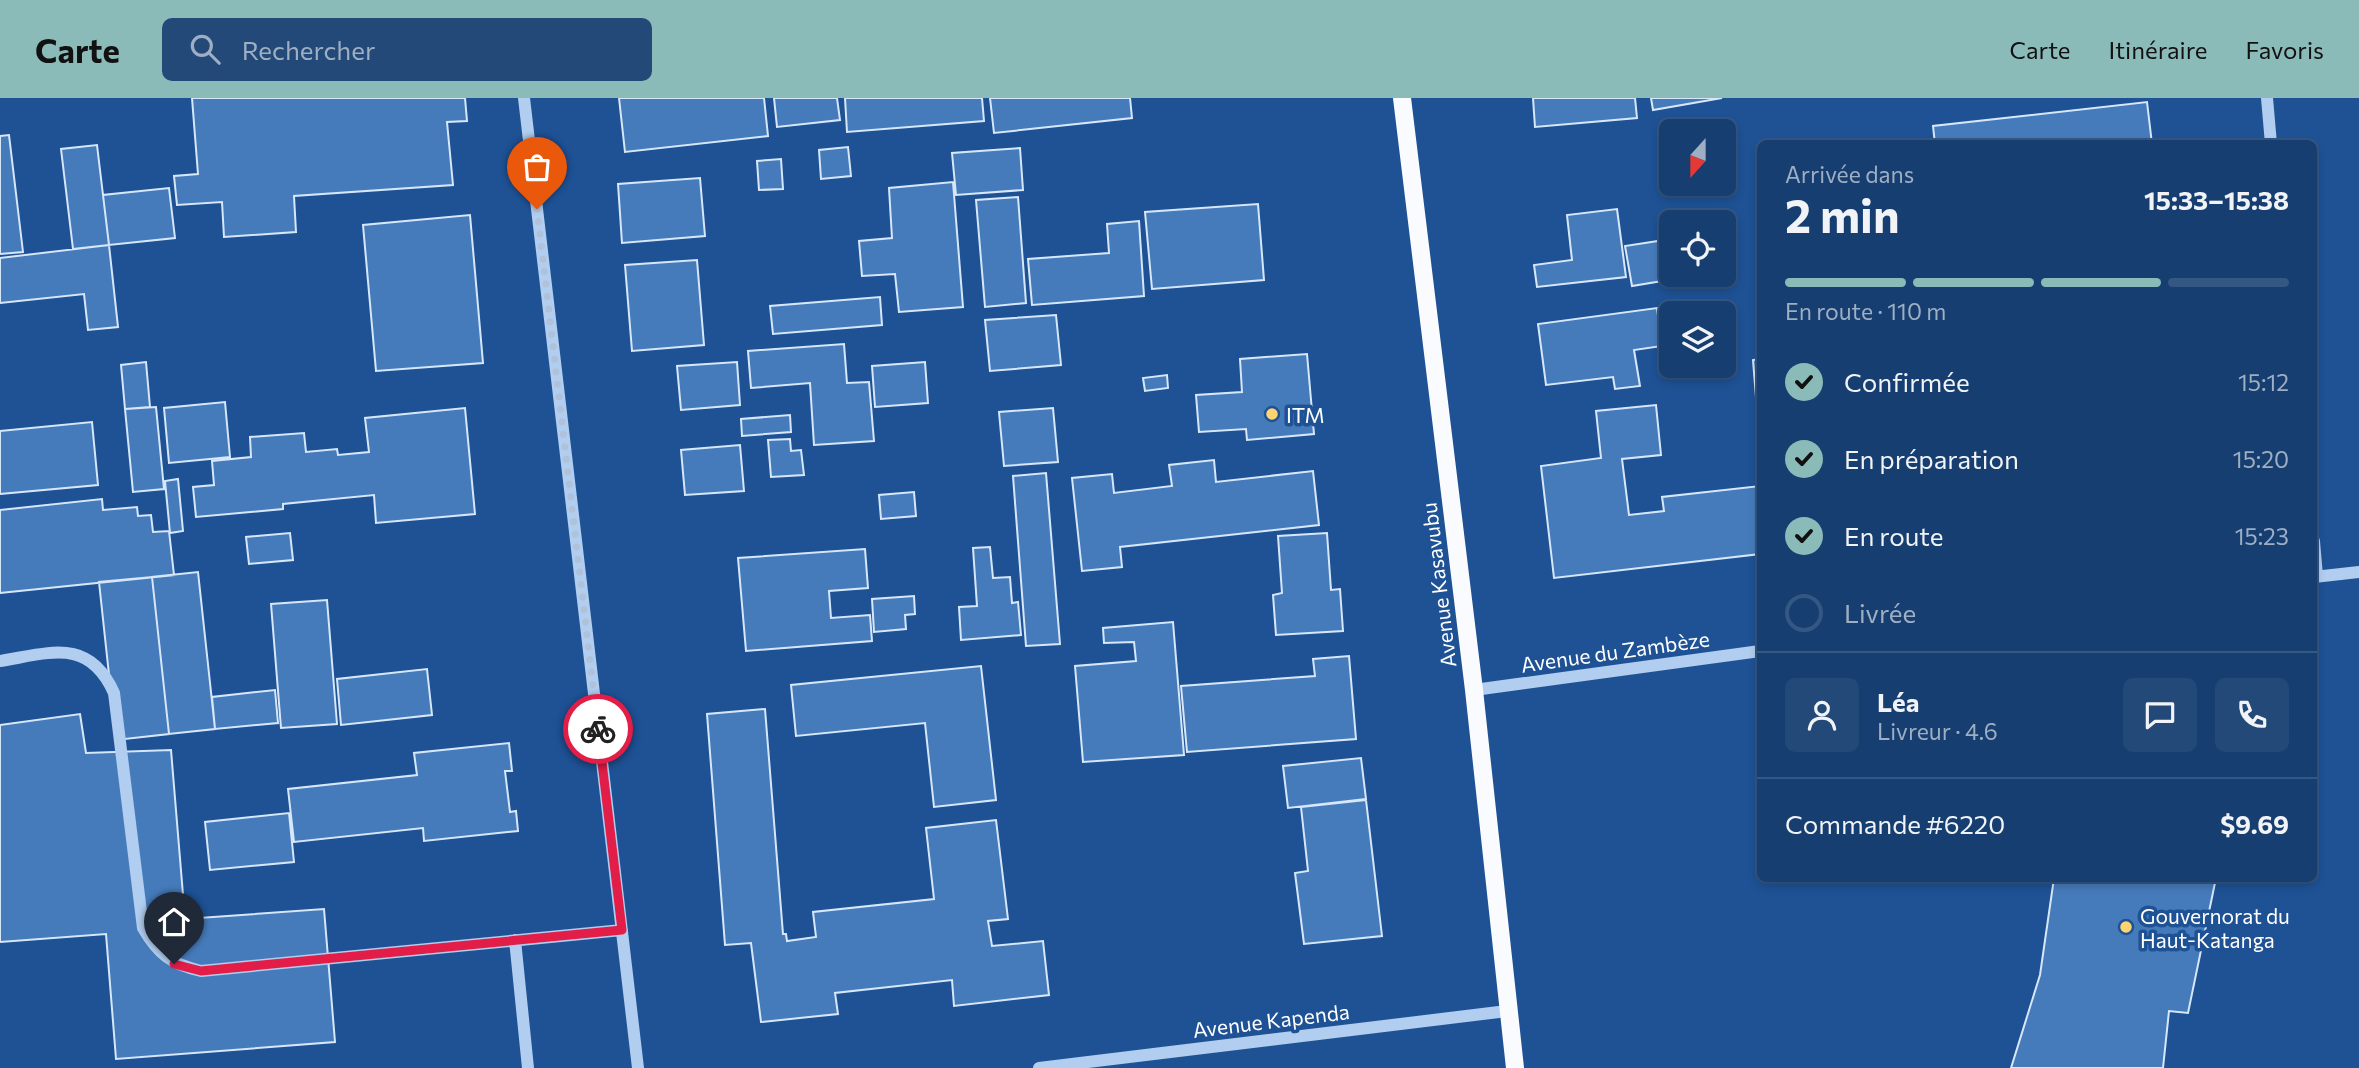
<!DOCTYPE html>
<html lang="fr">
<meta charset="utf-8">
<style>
body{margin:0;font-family:Commissioner,sans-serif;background:#234978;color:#f1f3f6;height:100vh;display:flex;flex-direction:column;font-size:26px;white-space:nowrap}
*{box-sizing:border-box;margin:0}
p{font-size:23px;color:#9eaec3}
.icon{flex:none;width:38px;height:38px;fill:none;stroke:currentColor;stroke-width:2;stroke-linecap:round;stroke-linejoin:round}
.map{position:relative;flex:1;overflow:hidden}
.panel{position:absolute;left:1757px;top:42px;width:560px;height:742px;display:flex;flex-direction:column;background:#163e70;border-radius:10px;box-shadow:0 4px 10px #0003,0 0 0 2px #355783}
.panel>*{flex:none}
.needle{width:46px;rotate:201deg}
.controls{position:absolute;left:1659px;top:21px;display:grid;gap:14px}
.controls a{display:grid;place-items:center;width:77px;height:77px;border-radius:10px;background:#163e70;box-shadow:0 4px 10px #0003,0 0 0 2px #355783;font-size:35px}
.pin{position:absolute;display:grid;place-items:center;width:60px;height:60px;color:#fff;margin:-72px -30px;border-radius:50% 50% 50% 0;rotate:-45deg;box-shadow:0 0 7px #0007}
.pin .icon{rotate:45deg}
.courier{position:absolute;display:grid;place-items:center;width:70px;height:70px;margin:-35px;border:5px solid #e11d48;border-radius:50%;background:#fff;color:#222;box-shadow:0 2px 9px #0007}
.headline em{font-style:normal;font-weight:700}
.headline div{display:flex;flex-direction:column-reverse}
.headline{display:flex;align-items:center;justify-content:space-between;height:119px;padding:0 28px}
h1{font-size:46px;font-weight:700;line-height:52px}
.bar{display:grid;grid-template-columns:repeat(4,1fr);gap:10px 7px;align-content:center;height:84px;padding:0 28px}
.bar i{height:9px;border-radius:5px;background:#355783}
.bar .active{background:#8bbbb9}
.bar p{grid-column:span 4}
.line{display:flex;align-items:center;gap:18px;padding:0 28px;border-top:2px solid #355783}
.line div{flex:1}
.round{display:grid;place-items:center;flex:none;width:74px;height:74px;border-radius:10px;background:#234978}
ol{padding:0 28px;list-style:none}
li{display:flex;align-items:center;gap:21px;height:77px}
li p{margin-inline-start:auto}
li .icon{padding:7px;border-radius:50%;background:#8bbbb9;color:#111;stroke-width:4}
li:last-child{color:#9eaec3}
li i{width:38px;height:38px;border:4px solid #355783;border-radius:50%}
header{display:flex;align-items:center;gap:42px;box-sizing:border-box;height:98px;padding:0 35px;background:#8bbbb9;color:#111}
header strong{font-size:33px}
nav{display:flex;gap:38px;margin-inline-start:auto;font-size:24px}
.search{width:490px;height:63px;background:#234978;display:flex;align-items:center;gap:18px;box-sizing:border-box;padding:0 24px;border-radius:10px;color:#9eaec3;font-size:26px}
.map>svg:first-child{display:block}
</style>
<header>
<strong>Carte</strong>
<div class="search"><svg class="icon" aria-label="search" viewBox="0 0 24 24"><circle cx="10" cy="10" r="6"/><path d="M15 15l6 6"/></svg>Rechercher</div>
<nav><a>Carte</a><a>Itinéraire</a><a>Favoris</a></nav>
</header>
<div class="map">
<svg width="2359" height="970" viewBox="0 0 2359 970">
<rect width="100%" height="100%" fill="#1e5295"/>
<path fill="#467bbb" stroke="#d7e7fa" stroke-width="2" d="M192,0H465L467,23L447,24L453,87L294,98L296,134L224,139L222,104L177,107L174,78L198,76Z
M619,0H764L768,38L625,54Z
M774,0H837L840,22L777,29Z
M845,0H982L984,23L847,34Z
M990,0H1130L1132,20L994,35Z
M1533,0H1635L1637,20L1535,29Z
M1651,0H1722L1653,12Z
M2147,4L2152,46H1935L1933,28Z
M9,37L23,154L0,156V38Z
M97,47L109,147L73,151L61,51Z
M848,49L851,78L821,81L819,52Z
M1020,50L1023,92L956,97L952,55Z
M781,61L783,91L759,92L757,63Z
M700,80L705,138L622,145L618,86Z
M953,84L963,209L899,214L895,176L862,178L859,143L892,140L889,90Z
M169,90L175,140L109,147L103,97Z
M1018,99L1026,205L985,209L976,102Z
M1258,106L1264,182L1152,191L1145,114Z
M1617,111L1626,179L1537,189L1534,167L1572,162L1567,117Z
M470,117L483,265L376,273L363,127Z
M1139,123L1144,198L1032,207L1028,161L1109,155L1107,126Z
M1671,141V177H1698L1632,188L1625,148Z
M109,147L118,229L88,232L84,196L0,205V160Z
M697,162L704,247L632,253L625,167Z
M880,199L882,227L773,236L770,208Z
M1657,210L1662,248L1634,252L1640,288L1615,291L1613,279L1546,287L1538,226Z
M1056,217L1061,267L990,273L985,222Z
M844,246L847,285L869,284L874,343L814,347L810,285L751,290L748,253Z
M1307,256L1314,336L1247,342L1246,331L1199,334L1196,297L1242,294L1240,261Z
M1760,261V324H1758L1753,262Z
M146,264L150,309L125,311L121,267Z
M737,264L740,307L681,312L677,268Z
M925,264L928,305L875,309L872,268Z
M1167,277L1168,290L1145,293L1143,280Z
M225,304L230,359L169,365L164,310Z
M1656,307L1661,357L1622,361L1629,417L1664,413L1662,399L1760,388V456L1554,480L1541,368L1601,360L1596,313Z
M156,309L164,391L133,394L125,311Z
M465,310L475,416L376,425L374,397L283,406V411L196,419L193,389L214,387L212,363L251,359L250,339L304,335L306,354L337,351L338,357L369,354L365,320Z
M1053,310L1058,364L1004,368L999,314Z
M790,317L791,334L742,338L741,321Z
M92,324L98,387L0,396V333Z
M790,341L791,353L801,352L804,377L771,379L768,342Z
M740,347L744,393L685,397L681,352Z
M1214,362L1216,384L1313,373L1319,427L1120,449L1122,469L1082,473L1072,380L1112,376L1114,395L1172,388L1169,367Z
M1046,375L1060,546L1026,548L1013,378Z
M178,381L183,433L170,435L165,383Z
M914,394L916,418L881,421L879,397Z
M102,401L103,412L137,409L138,418L151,417L153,434L169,433L174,477L0,495V412Z
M290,435L293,462L249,466L246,439Z
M1327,435L1331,492L1340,491L1343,533L1276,537L1273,497L1282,495L1278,438Z
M990,449L993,480L1010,479L1012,505L1018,504L1021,537L961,542L959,509L977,508L973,450Z
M865,451L868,490L829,493L831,520L870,517L872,543L746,553L738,460Z
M198,474L215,631L169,636L152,479Z
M152,479L169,636L116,642L99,484Z
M914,498L915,516L905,517L906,531L874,534L872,501Z
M327,502L337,626L281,630L271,506Z
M1173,524L1184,657L1083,664L1075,568L1136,563L1134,544L1104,545L1103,530Z
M1349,558L1356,641L1187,654L1181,588L1315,578L1313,561Z
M981,568L996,702L934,709L925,625L796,638L791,587Z
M427,571L432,617L341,627L337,581Z
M275,592L278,625L215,631L212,599Z
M765,611L783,836H786L787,843L816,839L813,814L934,801L926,730L996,722L1008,821L988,823L992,848L1043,843L1049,897L954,908L952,882L835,895L838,916L761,924L751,845L725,847L707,616Z
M80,616L86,655L171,652L185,821L324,811L335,944L116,961L106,836L0,844V627Z
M509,645L512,673H505L510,714L516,713L518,733L424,743L423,730L294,744L288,691L417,677L414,655Z
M1361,660L1366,701L1288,710L1283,668Z
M1366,702L1382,838L1304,846L1295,775L1308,773L1301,709Z
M289,715L294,764L210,772L205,724Z
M2054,780H2216L2188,915L2169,913L2163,970H2011L2040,877Z"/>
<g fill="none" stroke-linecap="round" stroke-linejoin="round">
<path stroke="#b1cdef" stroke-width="12" d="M524,0L638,970
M2267,0L2271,46
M2314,443L2317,478
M2314,479L2359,474
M0,563C50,555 89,539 114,595L143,830C158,856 171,866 201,873L622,832
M1474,592L1760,553
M515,842L528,970
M1039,970L1507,913"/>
<path stroke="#f9fbff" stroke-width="18" d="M1402,0L1474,592L1515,970"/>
</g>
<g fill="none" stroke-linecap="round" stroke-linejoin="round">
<path stroke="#b0c2da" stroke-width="7" stroke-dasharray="0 12.6" d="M537,111L598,631"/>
<path stroke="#e11d48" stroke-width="9" d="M174,866L201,873L622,832L598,631"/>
</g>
<g fill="#fdd570" stroke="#1e5295" stroke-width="2.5">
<circle cx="1272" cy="316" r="7"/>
<circle cx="2126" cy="829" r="7"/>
</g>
<g text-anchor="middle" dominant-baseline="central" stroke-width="7" stroke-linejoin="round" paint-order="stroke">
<g font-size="21" fill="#fff" stroke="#1e5295" text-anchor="start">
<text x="1286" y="316">ITM</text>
<text x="2140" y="817">Gouvernorat du<tspan x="2140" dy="24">Haut-Katanga</tspan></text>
</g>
<g font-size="21" fill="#fff" stroke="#1e5295">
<text transform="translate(1438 487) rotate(-97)">Avenue Kasavubu</text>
<text transform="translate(1615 553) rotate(-8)">Avenue du Zambèze</text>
<text transform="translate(1271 922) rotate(-7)">Avenue Kapenda</text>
</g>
</g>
</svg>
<div class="controls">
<a><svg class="needle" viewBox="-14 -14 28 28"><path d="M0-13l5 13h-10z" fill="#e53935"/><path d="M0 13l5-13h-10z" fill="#9eaec3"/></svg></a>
<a><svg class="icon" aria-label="locate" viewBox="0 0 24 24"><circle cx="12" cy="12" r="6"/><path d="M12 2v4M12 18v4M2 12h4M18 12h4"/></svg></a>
<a><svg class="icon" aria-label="layers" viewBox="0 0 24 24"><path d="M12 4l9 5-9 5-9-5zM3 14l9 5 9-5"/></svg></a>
</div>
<div class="pin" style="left:537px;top:111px;background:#ea580c"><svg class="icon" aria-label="bag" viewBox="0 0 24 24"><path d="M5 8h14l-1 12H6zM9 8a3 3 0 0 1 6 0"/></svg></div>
<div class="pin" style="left:174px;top:866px;background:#1f2937"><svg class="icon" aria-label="home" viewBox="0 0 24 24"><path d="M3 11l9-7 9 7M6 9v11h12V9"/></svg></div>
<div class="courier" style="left:598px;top:631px"><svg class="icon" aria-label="bike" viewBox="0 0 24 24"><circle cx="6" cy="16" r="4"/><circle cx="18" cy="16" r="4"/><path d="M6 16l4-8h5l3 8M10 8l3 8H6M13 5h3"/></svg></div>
<section class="panel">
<div class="headline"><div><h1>2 min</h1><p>Arrivée dans</p></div><em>15:33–15:38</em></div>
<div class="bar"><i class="active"></i><i class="active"></i><i class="active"></i><i></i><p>En route · 110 m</p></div>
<ol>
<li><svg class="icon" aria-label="check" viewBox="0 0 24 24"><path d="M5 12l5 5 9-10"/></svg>Confirmée<p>15:12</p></li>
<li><svg class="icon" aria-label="check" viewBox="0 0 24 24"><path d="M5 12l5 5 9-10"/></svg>En préparation<p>15:20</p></li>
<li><svg class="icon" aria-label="check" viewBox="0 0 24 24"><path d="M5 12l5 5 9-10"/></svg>En route<p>15:23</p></li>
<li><i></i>Livrée</li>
</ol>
<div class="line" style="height:126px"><a class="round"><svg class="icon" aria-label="person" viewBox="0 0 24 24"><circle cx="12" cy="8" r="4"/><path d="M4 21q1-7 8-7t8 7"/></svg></a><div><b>Léa</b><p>Livreur · 4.6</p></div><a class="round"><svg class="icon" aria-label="chat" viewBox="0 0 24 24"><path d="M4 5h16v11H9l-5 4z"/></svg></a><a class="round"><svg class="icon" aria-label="phone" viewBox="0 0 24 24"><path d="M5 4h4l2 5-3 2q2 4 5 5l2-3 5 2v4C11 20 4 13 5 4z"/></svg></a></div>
<div class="line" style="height:91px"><div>Commande #6220</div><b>$9.69</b></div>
</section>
</div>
